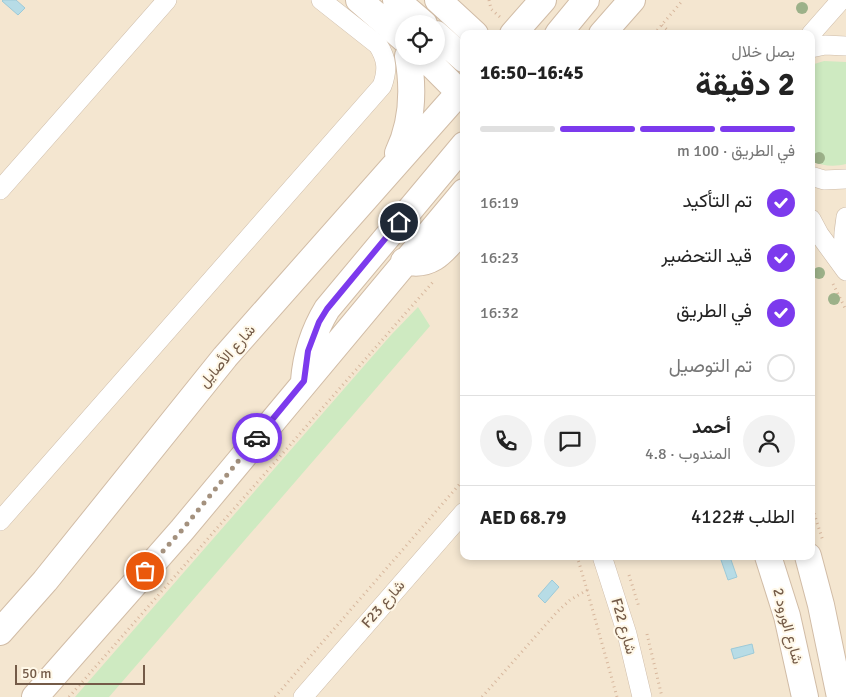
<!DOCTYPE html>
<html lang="ar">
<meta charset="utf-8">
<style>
body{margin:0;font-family:Signika,Vazirmatn,sans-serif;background:#f2f2f2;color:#222;direction:rtl;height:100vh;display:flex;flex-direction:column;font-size:19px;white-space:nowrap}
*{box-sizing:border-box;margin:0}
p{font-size:16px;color:#767676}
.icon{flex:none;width:28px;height:28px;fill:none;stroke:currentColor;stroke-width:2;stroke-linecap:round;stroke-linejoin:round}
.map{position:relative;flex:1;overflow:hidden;direction:ltr}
.sheet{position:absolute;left:460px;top:30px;width:355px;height:530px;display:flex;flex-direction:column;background:#fff;border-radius:10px;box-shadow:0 2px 8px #0003;direction:rtl}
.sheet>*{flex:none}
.fabs{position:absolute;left:395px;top:15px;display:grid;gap:10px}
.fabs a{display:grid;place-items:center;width:50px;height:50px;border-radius:50%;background:#fff;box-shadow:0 2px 8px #0003;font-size:25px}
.scale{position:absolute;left:15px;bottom:12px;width:130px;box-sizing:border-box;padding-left:5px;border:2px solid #745b48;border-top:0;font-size:14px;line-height:18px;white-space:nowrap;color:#745b48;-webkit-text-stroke:4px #fff8e8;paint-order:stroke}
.pin{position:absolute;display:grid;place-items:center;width:42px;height:42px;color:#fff;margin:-21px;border:2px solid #fff;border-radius:50%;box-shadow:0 1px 5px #0007}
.courier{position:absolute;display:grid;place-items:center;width:50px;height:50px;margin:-25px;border:4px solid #7c3aed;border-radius:50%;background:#fff;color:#222;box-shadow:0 1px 6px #0007}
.headline em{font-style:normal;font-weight:700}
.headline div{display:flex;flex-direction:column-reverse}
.headline{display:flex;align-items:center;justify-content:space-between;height:85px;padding:0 20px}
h1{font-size:32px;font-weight:700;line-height:38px}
.bar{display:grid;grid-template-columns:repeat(4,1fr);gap:8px 5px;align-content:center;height:60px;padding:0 20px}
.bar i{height:6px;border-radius:4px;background:#e0e0e0}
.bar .current{background:#7c3aed}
.bar p{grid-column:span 4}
.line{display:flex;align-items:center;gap:12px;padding:0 20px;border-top:1px solid #e0e0e0}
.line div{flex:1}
.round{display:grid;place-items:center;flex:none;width:52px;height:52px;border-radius:26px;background:#f2f2f2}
ol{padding:0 20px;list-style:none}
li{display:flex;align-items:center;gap:15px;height:55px}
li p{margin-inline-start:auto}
li .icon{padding:5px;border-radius:50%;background:#7c3aed;color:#fff;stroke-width:4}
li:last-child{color:#767676}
li i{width:28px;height:28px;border:2px solid #e0e0e0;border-radius:50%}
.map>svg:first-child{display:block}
</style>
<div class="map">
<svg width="846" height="697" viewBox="0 0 846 697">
<rect width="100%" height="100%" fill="#fcf4e2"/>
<path fill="#f4e6d0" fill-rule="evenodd" d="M0,0H846V697H0ZM404,24H436V56H404ZM464,34H811V556H464Z"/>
<path fill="#ceeac1" d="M824,61L846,62V164C834,167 823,166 811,161V65Z
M418,307L430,326L109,697H75L391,335Z"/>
<path fill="#b7dce6" stroke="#9dcad8" d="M3,0H16L25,8L18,15L2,1Z
M730,557L737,577L728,580L721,560Z
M552,580L559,587L545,603L538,596Z
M752,644L754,653L734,659L731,649Z"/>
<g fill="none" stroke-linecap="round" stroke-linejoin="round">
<defs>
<path id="street" d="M811,34L841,0
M811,48L825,45L846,46
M811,176L824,180L846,179
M0,190L167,0
M811,219L819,234L846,271
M845,269C842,251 843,235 846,217
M0,521L382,86C388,70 387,59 378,45L321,0
M602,556L627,634L642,697
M303,697L464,512"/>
<path id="secondary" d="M359,0L404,39
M396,0L424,24
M438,0L475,34
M436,34L464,59
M513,34L543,0
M558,34L586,0
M602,34L632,0
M423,56L464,97
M398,153C413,122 414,90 408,56
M404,261C434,269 446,247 464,227
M304,381C306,354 313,332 327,309L464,145
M768,556L787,616L805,697
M808,556L821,605L840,697
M0,632L45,581L225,357L464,87
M35,697L182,530L464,192"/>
</defs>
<use href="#street" stroke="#cebca9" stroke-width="20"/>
<use href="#secondary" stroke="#d1bca6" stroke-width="28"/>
<path stroke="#d7b79d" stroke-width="3" stroke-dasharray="1 4" stroke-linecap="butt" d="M489,0L491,9L501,18
M662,25L672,34
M654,34L683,0
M833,284L846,310
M811,504L823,541
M629,575L639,607
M587,590L617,697
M647,634L662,697
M69,697L433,282
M275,697L464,479
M482,697L557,612L570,600L587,590L577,556"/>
<use href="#street" stroke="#fff" stroke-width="19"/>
<use href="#secondary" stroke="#fff" stroke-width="26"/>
</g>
<g fill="#9cb189">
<circle cx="802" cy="8" r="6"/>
<circle cx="819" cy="158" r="6"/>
<circle cx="819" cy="273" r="6"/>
<circle cx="834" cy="299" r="6"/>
</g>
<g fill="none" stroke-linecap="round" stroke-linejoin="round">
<path stroke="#a4917e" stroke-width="5" stroke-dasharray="0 9" d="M145,571L182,530L257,438"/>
<path stroke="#7c3aed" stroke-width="6" d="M257,438L304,381L308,351L319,322L327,309L399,222"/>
</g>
<g text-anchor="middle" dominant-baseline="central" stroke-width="4" stroke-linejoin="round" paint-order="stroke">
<g font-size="15" fill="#745b48" stroke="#fff8e8">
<text transform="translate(227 356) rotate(-49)">شارع الأصايل</text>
<text transform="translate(383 604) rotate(-49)">F23 شارع</text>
<text transform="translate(624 626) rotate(74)">F22 شارع</text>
<text transform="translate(788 626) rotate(75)">شارع الورود 2</text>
</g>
</g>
</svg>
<div class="fabs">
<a><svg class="icon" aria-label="locate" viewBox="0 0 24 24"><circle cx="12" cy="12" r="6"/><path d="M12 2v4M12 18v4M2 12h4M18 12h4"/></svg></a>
</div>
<div class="scale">50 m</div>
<div class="pin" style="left:145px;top:571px;background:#ea580c"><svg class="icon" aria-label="bag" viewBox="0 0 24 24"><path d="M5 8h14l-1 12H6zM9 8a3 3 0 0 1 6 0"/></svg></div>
<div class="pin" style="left:399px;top:222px;background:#1f2937"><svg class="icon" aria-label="home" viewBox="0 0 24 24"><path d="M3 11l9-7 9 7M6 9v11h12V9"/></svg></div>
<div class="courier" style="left:257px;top:438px"><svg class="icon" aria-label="car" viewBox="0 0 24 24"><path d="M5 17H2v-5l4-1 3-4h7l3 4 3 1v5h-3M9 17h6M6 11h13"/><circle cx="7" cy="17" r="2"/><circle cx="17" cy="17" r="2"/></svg></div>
<section class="sheet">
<div class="headline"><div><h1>2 دقيقة</h1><p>يصل خلال</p></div><em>16:45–16:50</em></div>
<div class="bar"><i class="current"></i><i class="current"></i><i class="current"></i><i></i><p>في الطريق · 100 m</p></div>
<ol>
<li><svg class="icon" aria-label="check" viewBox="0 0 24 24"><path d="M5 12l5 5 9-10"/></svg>تم التأكيد<p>16:19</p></li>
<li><svg class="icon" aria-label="check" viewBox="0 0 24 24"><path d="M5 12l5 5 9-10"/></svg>قيد التحضير<p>16:23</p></li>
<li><svg class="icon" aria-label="check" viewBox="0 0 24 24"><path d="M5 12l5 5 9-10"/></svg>في الطريق<p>16:32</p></li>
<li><i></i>تم التوصيل</li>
</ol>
<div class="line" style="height:90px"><a class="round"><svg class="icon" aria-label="person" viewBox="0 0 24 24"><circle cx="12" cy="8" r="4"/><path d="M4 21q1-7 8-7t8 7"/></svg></a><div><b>أحمد</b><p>المندوب · 4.8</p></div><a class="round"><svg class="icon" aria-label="chat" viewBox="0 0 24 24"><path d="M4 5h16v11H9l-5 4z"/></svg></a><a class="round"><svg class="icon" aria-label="phone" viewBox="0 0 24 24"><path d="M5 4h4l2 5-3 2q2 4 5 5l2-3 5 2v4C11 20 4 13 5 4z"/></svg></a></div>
<div class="line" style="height:65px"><div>الطلب #4122</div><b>AED 68.79</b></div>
</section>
</div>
